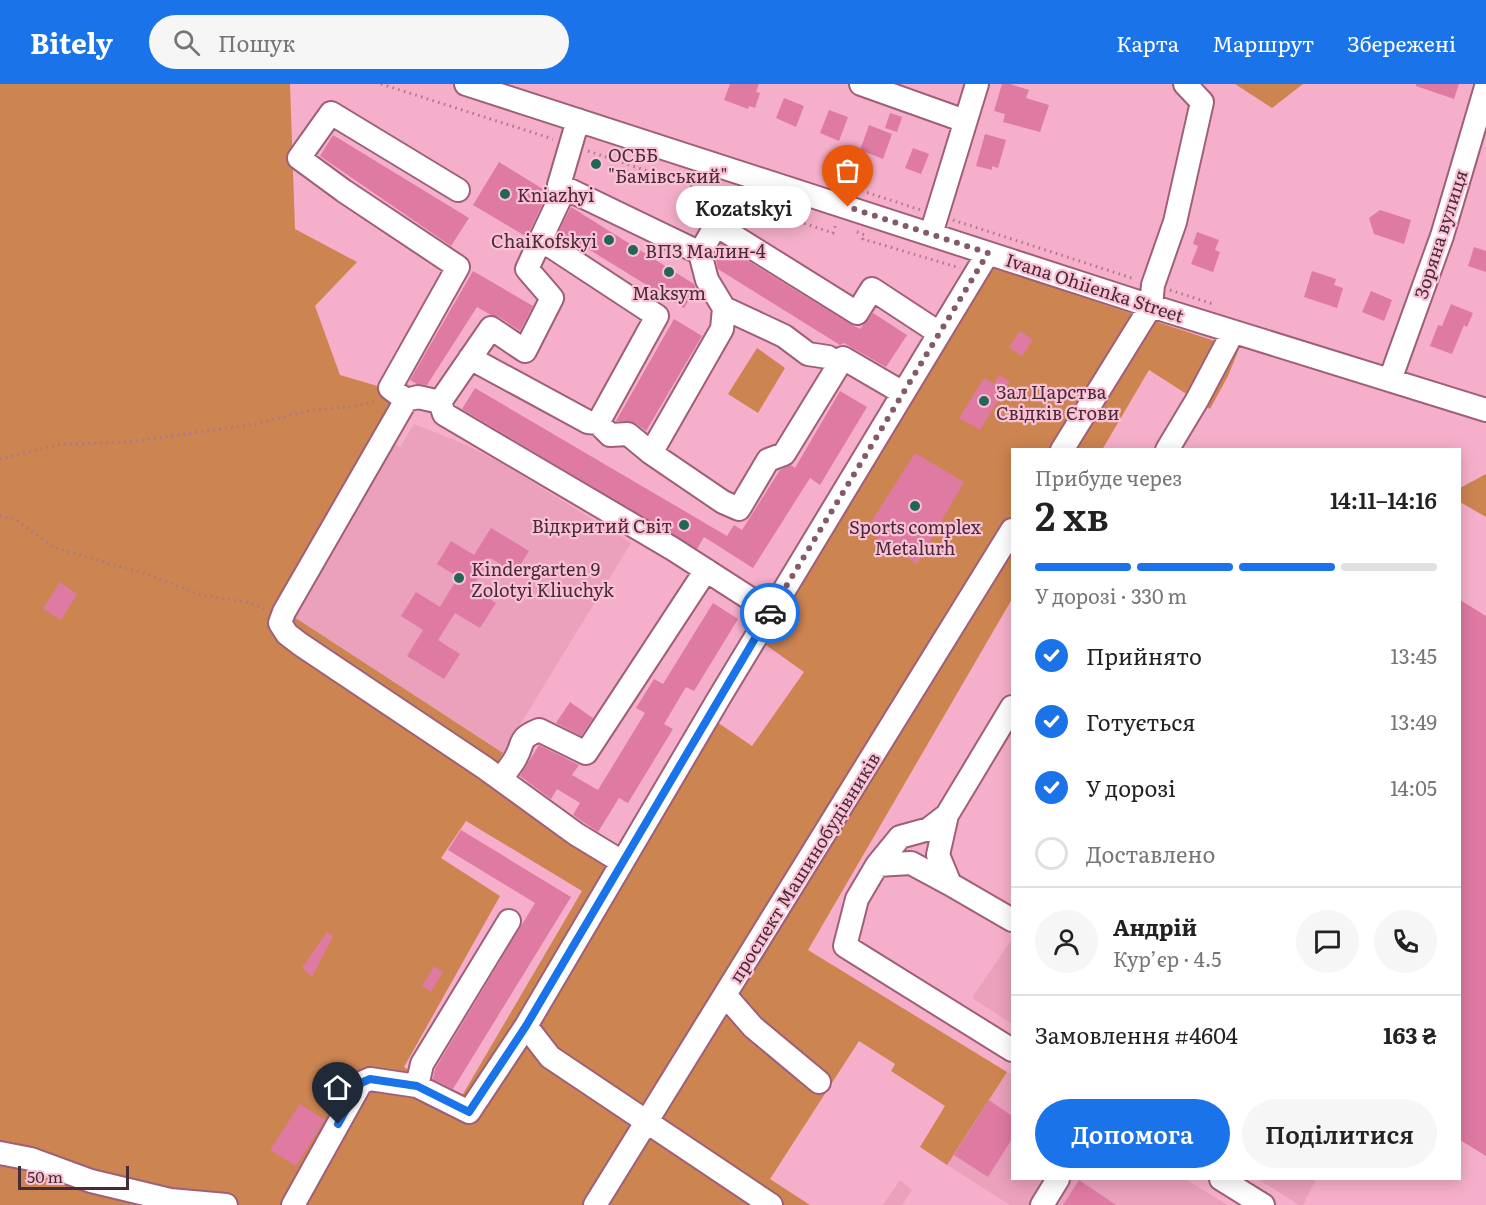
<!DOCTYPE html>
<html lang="uk">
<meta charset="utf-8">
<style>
body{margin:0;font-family:Literata,serif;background:#f6f6f6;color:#222;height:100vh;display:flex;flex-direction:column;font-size:22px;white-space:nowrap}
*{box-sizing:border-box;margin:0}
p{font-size:20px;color:#767676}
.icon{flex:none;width:33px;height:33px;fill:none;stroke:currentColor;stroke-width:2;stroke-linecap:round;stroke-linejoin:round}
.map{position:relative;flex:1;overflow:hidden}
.details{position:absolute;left:1011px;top:364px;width:450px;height:732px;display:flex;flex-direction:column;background:#fff;border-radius:0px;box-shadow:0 3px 15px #0003}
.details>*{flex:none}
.scale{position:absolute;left:18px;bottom:15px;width:111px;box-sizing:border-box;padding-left:6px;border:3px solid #472b36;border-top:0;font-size:16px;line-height:21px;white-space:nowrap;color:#472b36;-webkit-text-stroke:4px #fbc1d6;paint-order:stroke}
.pin{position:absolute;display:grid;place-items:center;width:51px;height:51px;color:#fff;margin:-62px -26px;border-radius:50% 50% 50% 0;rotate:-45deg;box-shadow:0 0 6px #0007}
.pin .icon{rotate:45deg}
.courier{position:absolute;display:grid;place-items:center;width:60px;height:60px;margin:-30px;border:4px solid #1a73e8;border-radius:50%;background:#fff;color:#222;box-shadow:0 2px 8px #0007}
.bubble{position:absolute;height:42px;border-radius:21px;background:#fff;box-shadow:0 3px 15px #0003;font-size:20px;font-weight:600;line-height:42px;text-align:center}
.head em{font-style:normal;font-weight:600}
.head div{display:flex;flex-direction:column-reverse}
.head{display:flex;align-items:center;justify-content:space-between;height:102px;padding:0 24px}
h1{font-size:39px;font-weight:600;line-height:45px}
.bar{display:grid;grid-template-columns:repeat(4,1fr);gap:9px 6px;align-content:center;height:72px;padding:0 24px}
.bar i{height:8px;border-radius:4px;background:#e0e0e0}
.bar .active{background:#1a73e8}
.bar p{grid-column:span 4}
.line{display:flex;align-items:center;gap:15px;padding:0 24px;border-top:2px solid #e0e0e0}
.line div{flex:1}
.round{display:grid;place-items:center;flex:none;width:63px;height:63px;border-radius:32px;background:#f6f6f6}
ol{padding:0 24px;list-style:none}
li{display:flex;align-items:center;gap:18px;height:66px}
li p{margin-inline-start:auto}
li .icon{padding:6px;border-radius:50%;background:#1a73e8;color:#fff;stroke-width:4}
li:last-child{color:#767676}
li i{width:33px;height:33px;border:3px solid #e0e0e0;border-radius:50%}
.button{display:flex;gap:12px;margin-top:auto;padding:12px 24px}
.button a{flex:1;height:69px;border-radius:36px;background:#1a73e8;color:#fff;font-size:24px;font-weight:600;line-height:69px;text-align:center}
.button a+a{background:#f6f6f6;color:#222}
header{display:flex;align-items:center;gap:36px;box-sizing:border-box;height:84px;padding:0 30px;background:#1a73e8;color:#fff}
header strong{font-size:28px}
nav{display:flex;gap:33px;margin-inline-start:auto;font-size:21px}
.search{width:420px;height:54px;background:#f6f6f6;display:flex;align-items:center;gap:15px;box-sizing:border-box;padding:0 21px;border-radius:33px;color:#767676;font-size:22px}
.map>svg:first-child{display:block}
</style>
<header>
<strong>Bitely</strong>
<div class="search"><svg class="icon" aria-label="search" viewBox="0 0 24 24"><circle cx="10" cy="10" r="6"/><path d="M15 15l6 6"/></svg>Пошук</div>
<nav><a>Карта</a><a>Маршрут</a><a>Збережені</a></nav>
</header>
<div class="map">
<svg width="1486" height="1121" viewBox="0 0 1486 1121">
<rect width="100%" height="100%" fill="#f6afca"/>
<path fill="#eba0bc" d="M414,340L464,360L500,378L631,459L503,669L288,529L385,355L400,363Z
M1012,855V940L972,914Z
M1007,988L1012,991V1095H1185L1228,1121H1010L947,1081Z
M1258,1095H1316L1303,1121H1299Z
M900,1096L912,1106L902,1121H883Z"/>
<path fill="#cc8451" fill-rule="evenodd" d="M0,0H290L295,145L357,178L315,222L340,291L381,303L403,316L288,529L503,669L490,690L626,788L714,636L752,662L804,588L766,561L991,183L1239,265L1228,292L1210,325L1149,286L1102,366H1012V515L808,866L1007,988L947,1081L920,1063L945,1022L891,987L895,980L859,957L770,1095L810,1121H0ZM466,737L582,807L456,1022L404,983L500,812L441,774Z
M1235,0H1303L1272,24Z
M757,264L785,284L758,329L728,310Z
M1486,390V433L1460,418V404Z"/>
<path fill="#df7aa3" d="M730,0H759L756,8L760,9L755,24L749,22L748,25L724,16Z
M1002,0H1010L1029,6L1026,14L1049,21L1040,48L1003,38L1005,30L994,27Z
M1416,0H1459L1454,15L1416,2Z
M784,14L804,22L796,43L776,34Z
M829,26L848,33L839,57L820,49Z
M890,29L902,33L897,48L885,44Z
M869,41L892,50L883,75L860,66Z
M985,50L1006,56L998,84L992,82V86L976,82Z
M333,51L469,134L451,162L320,72Z
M913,64L929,70L921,90L905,84Z
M499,78L546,107L547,110L527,153L473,121Z
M571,123L694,200L696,205L684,224L559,147Z
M1380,126L1411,136L1404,160L1374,150L1369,134Z
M1197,148L1219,156L1215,166L1220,168L1213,188L1191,180L1198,162L1193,160Z
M721,160L850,240L860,245L873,229L907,251L886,283L844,259L840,261L718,185L715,171Z
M1474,163L1486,167V188L1468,182Z
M473,187L533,222L520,247L499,233L491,231L477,223L427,301L417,300L410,296Z
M1312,187L1336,195L1334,201L1343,204L1337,224L1304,213Z
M1371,207L1392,216L1384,237L1362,228Z
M1451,220L1473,229L1467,243L1464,241L1452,270L1430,262L1438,241L1442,242Z
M674,235L702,252L646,347L637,340L628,337H616Z
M1020,247L1033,256L1022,272L1009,263Z
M999,291L1010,297L980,346L959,334L984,294L994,300Z
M475,304L727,452L734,441L742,446L780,386L791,381L795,384L840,307L867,323L820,401L810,394L753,484L704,453L697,465L462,325Z
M915,369L964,398L917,480L866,446Z
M491,444L529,467L515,489L490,474L472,504L496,519L480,544L455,529L438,556L460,570L444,595L407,572L423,546L401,532L416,508L440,523L458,493L437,480L451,457L474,471Z
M60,498L77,510L61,536L43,525Z
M1460,516L1486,532V1072L1460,1056Z
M713,519L738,535L694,607L686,603L664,640L673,645L628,719L619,714L598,748L573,731L580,719L557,705L551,715L520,692L539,661L579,681L572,691L598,706L645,629L636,624L654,595L663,600Z
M570,618L593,634L581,652L556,639Z
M461,746L571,813L453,1005L433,995L435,985L535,819L448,766Z
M327,848L333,852L312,893L302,884Z
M434,882L443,888L431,908L422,902Z
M989,1016L1012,1032V1055L988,1093L954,1071Z
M300,1020L325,1036L296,1082L270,1066Z
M1079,1096L1116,1121H1063Z"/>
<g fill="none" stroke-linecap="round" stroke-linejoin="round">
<defs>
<path id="minor" d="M466,0L1151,222L1486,326
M861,0L965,37
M559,101L700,169L707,196L724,224L722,245L651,369L628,350L610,351L598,339L657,232L552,163L539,159L561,112L559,101L578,36
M458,106L331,29L299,74L344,107L458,183L390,304L406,316L418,313L440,318L491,244L525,267L552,214L527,185L539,159
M931,150L977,0
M700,169L716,141L857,229L872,205L939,249
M724,224L784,252L808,270L828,273L839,280
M470,274L588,338L598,339
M1390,296L1442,152L1486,3
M406,316L284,528L280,539L287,550L300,560L485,684L576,750L622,778
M440,318L444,330L673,465L771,528
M1062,366L1151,222L1153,201L1175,138L1202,18L1185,0
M1167,366L1197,316L1233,248
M651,369L723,418L739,425L768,376L784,370L843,274L903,309
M1012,623L947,731L938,771L950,800L1012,836
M501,695C505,689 511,682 515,675C525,658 517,655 539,646L586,669L706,486
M877,781L900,753L929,745L947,731
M950,800L911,779L877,781L857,815L845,862L1012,966
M725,911L753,943L819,998
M526,942L719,614L988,169
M417,1002L422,980L509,837
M0,1069L31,1075L91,1097L170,1116L226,1121
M1221,1095L1263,1121
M293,1121L361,999L370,995L417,1002L469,1028L526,942L550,973L771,1121
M595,1121L1012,446
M1042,1121L1058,1095"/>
</defs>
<use href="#minor" stroke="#9f5f78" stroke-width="26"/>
<path stroke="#aa768a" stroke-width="3" stroke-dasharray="1.5 4.5" stroke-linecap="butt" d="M381,0L553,55
M588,67L833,149L836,140L837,141
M850,103L921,126
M953,136L1135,195
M857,148L865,151L863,155L960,184
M1170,206L1213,220
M0,375L62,360L130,358L255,340L311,326L351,323L377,317
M0,432L15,435L53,463L149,491L201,511L251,519L267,526"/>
<use href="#minor" stroke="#fff" stroke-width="22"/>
</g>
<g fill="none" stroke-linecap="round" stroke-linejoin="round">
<path stroke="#84596a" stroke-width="6" stroke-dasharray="0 10.8" d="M770,529L988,169L848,123"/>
<path stroke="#1a73e8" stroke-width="8" d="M338,1040L361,999L370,995L417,1002L469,1028L526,942L770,529"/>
</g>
<g fill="#226656" stroke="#fbc1d6" stroke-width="2">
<circle cx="596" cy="80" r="6"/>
<circle cx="505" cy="110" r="6"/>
<circle cx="609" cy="156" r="6"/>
<circle cx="633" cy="166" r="6"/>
<circle cx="669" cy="188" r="6"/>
<circle cx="984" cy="317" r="6"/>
<circle cx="915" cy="422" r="6"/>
<circle cx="684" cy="441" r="6"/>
<circle cx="459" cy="494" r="6"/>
</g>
<g text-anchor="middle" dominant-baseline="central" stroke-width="4.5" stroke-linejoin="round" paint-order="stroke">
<g font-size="18" fill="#472b36" stroke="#fbc1d6" text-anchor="start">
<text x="608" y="70">ОСББ<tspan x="608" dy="21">"Бамівський"</tspan></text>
<text x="517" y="110">Kniazhyi</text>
<text x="597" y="156" text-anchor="end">ChaiKofskyi</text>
<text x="645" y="166">ВПЗ Малин-4</text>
<text x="669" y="208" text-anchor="middle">Maksym</text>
<text x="996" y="307">Зал Царства<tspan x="996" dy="21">Свідків Єгови</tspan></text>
<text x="672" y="441" text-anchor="end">Відкритий Світ</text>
<text x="915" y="442" text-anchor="middle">Sports complex<tspan x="915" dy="21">Metalurh</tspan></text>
<text x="471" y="484">Kindergarten 9<tspan x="471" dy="21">Zolotyi Kliuchyk</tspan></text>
</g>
<g font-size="18" fill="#472b36" stroke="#fbc1d6">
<text transform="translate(1440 150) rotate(-72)">Зоряна вулиця</text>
<text transform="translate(1095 203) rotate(18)">Ivana Ohiienka Street</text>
<text transform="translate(804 783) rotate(-58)">проспект Машинобудівників</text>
</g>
</g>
</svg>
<div class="scale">50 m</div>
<div class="pin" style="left:848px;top:123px;background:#ea580c"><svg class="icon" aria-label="bag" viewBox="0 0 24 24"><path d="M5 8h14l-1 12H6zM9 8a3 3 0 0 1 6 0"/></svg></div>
<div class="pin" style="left:338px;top:1040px;background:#1f2937"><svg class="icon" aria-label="home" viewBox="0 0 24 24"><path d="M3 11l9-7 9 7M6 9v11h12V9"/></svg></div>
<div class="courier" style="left:770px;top:529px"><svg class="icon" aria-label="car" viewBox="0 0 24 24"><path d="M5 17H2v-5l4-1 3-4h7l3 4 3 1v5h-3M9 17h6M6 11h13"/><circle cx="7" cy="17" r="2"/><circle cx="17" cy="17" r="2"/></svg></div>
<div class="bubble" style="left:676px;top:102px;width:135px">Kozatskyi</div>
<section class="details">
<div class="head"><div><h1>2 хв</h1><p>Прибуде через</p></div><em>14:11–14:16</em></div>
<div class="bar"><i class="active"></i><i class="active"></i><i class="active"></i><i></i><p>У дорозі · 330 m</p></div>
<ol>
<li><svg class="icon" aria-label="check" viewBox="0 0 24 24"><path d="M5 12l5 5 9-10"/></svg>Прийнято<p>13:45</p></li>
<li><svg class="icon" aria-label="check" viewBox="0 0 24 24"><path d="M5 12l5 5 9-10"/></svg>Готується<p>13:49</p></li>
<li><svg class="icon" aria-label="check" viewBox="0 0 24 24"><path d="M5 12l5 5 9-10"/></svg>У дорозі<p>14:05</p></li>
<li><i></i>Доставлено</li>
</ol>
<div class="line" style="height:108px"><a class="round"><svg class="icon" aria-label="person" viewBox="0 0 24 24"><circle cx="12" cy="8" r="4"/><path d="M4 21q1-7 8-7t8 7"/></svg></a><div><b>Андрій</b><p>Кур’єр · 4.5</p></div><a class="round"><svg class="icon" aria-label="chat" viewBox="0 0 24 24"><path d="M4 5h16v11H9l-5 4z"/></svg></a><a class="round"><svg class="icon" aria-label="phone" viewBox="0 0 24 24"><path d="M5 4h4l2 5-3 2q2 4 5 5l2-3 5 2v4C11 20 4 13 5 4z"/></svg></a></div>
<div class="line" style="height:78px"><div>Замовлення #4604</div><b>163 ₴</b></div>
<div class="button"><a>Допомога</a><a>Поділитися</a></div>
</section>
</div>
